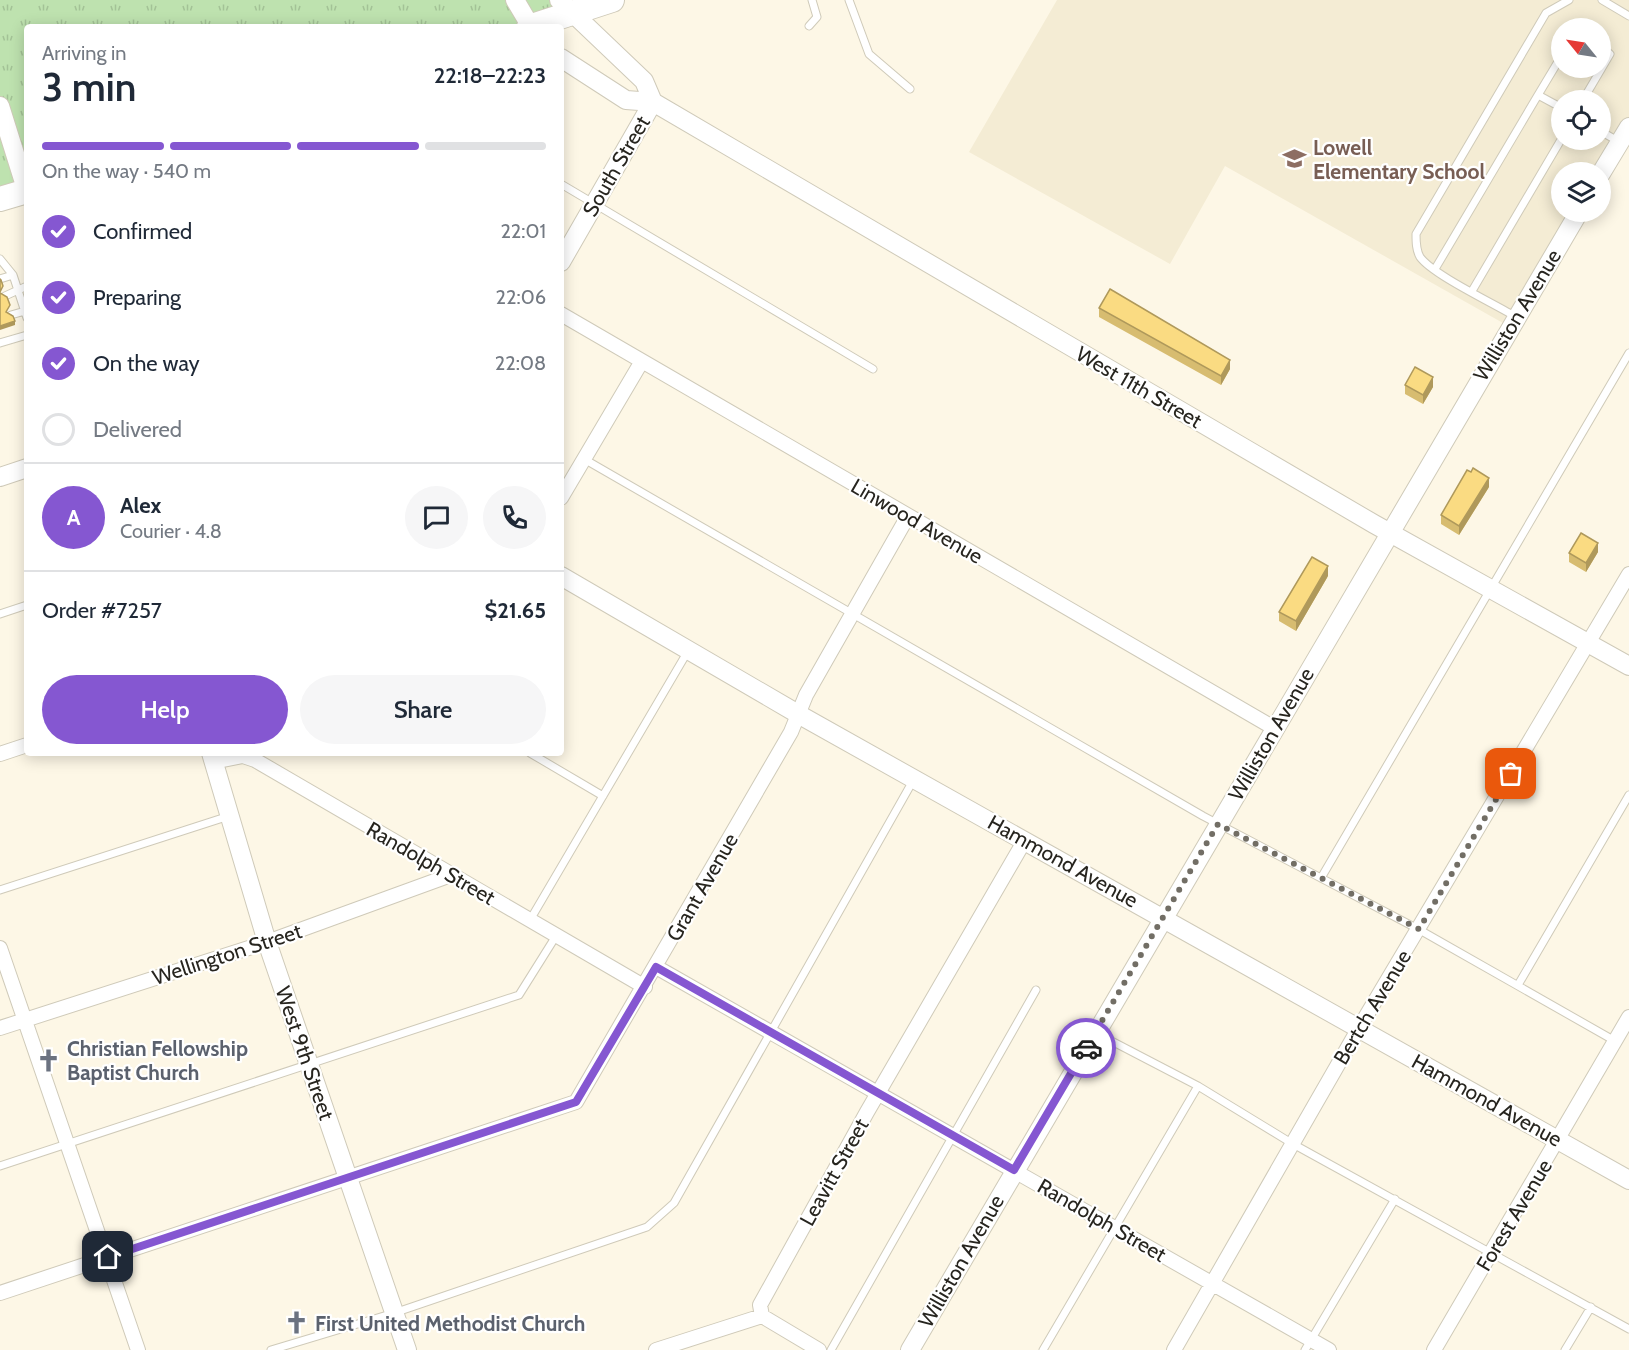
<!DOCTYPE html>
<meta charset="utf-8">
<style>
body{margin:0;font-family:Cabin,sans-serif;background:#f6f6f7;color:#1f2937;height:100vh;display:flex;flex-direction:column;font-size:22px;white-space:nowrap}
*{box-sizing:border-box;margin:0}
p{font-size:20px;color:#747a83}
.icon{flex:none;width:33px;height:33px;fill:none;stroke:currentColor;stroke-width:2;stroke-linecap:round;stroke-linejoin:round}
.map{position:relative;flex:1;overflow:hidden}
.side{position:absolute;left:24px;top:24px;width:540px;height:732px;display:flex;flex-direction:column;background:#fff;border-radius:6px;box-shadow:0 3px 15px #0003}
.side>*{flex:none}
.needle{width:39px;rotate:300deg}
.buttons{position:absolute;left:1551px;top:18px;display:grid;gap:12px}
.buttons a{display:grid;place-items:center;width:60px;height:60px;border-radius:50%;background:#fff;box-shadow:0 3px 15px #0003;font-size:30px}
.pin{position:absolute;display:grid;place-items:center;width:51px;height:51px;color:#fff;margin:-26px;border-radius:12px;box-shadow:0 3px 9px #0006}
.courier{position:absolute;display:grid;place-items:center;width:60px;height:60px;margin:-30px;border:4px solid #8557d1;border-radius:50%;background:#fff;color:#222;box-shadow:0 2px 8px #0007}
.overview em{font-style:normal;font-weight:600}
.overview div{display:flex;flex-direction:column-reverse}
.overview{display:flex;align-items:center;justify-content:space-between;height:102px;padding:0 18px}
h1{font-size:39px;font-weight:600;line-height:45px}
.bar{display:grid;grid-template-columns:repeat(4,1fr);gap:9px 6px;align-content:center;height:72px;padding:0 18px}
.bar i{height:8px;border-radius:4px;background:#e0e1e3}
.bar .on{background:#8557d1}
.bar p{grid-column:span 4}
.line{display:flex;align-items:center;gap:15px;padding:0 18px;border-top:2px solid #e0e1e3}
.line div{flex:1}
.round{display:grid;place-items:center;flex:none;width:63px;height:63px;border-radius:32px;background:#f6f6f7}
ol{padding:0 18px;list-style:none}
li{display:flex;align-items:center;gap:18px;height:66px}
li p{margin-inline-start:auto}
li .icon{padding:6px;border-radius:50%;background:#8557d1;color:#fff;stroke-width:4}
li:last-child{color:#747a83}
li i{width:33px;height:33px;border:3px solid #e0e1e3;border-radius:50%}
.action{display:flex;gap:12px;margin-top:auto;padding:12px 18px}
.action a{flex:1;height:69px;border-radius:36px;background:#8557d1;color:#fff;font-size:24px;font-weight:600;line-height:69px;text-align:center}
.action a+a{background:#f6f6f7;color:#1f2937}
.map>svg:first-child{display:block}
</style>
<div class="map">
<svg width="1629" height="1350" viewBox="0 0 1629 1350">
<defs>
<pattern id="grass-tufts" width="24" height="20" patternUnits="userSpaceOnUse" patternTransform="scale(1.5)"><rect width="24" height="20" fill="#bee2af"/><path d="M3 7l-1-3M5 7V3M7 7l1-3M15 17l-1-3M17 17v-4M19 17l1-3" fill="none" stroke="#a3c296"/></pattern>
</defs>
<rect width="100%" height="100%" fill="#fdf7e6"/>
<path fill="#f4ecd4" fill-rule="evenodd" d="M1057,0H1629V126L1600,172H1562V212H1578L1510,327L1225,166L1170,264L969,152ZM1562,28H1600V68H1562ZM1562,100H1600V140H1562Z"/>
<path fill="url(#grass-tufts)" d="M0,0H612L529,27H27V191L0,199Z"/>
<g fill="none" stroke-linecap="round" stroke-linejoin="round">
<defs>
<path id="lane" d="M849,0L869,54L910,89
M1602,0L1629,16
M809,26L817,17L812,0
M1538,95L1562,55
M1583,100L1610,54L1600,45
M1600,131L1618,141
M561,184L873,369
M0,259L13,275L27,318
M1435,269L1538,95L1562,108
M0,279L13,275
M1472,291L1562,138
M5,296L27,286
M11,315L25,311
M1516,317C1495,304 1433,275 1420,257C1416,250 1416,242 1416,234L1546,13L1569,0
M0,343L27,335
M584,459L1203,816L1418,929L1615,1041
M0,614L27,605
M530,753L603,796
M1321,878L1629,353
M0,890L229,816
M530,920L688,651
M1518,985L1629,795
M1098,1034L1198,1086L1293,1144L1629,1329
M0,1166L519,995L556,936
M271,1350L394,1313L647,1227L674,1203L914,779
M831,1350L1036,990
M1043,1350L1198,1086
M1305,1350L1395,1199
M1565,1350L1591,1307"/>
<path id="street" d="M561,314L1274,728
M561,498L642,361
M0,754L27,745
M213,762L243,756L255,760L645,987
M0,948L138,1350
M656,967L1329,1350
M0,1028L267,942L451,875
M0,1293L576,1102L791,732L806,695L908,516
M762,1316L760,1305L867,1112L1025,840
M762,1316L819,1350
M656,1350L762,1316
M1174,1350L1359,1028L1629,574
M1434,1350L1629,1017"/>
<path id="secondary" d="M515,0L531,27
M559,0L644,81L653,102
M561,58L626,100L653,102L1374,524L1629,666
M0,106L27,192
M1600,175L1629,127
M561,262L653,102
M0,477L27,468
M561,576L798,714L1629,1180
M211,753L267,942L407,1350
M910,1350L1579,212"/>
<path id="highway" d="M529,27L612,0
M0,199L27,191"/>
</defs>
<use href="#lane" stroke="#cfcab9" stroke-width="9"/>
<use href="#street" stroke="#cfcab9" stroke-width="16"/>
<use href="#secondary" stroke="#cfcab9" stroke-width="20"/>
<use href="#highway" stroke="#cfcab9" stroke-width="26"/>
<use href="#lane" stroke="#fff" stroke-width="7"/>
<use href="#street" stroke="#fff" stroke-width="14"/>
<use href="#secondary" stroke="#fff" stroke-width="18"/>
<use href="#highway" stroke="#fff" stroke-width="24"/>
</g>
<path fill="#d7bc70" d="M1099,308L1230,369L1221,385L1099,317Z
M1405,385L1433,387L1423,404L1405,394Z
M1489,487L1459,535L1441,524V515Z
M1598,552L1586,572L1569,562V553Z
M1328,576L1296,631L1279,621V612Z"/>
<path fill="#af995b" d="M15,321V325L0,330V326Z
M1230,360V369L1221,385V376Z
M1433,377V387L1423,404V395Z
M1489,478V487L1459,535V526Z
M1598,543V552L1586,572V563Z
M1328,566V576L1296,631V621Z"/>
<path fill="#fadb82" stroke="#af995b" stroke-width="1.5" d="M0,279L1,280L3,286L0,292Z
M1110,289L1230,360L1221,376L1099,308Z
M0,293L7,297L10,305L6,312L13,316L15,321L0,326Z
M1415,367L1433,377L1423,395L1405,385Z
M1473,468L1489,478L1459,526L1441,515L1467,470L1471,472Z
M1581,533L1598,543L1586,563L1569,553Z
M1312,557L1328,566L1296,621L1279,612Z"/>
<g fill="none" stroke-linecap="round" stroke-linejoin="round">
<path stroke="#726e65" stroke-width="6" stroke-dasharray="0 10.8" d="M1086,1048L1218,824L1419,929L1511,774"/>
<path stroke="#8557d1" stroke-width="8" d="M108,1257L576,1102L656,967L1014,1170L1086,1048"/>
</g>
<defs>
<symbol id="school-bare" viewBox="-9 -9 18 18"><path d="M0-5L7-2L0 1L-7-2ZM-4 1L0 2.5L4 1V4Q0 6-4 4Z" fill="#8d6e63" stroke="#fff" stroke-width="2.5" paint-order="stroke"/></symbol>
<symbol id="church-bare" viewBox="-9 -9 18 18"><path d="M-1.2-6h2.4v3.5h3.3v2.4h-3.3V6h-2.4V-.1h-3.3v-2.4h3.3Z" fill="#6b7280" stroke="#fff" stroke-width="2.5" paint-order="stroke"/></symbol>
</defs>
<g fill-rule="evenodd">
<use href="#school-bare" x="1278" y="142" width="33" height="33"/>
<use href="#church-bare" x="32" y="1044" width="33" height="33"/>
<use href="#church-bare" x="280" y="1306" width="33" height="33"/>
</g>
<g text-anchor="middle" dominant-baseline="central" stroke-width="4.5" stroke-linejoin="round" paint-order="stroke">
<g font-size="21" font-weight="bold" fill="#785e54" stroke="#fff" text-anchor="start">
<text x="1313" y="147">Lowell<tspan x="1313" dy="24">Elementary School</tspan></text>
</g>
<g font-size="21" fill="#27251f" stroke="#fff">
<text transform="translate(616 166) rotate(-60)">South Street</text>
<text transform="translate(1517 315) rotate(-59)">Williston Avenue</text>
<text transform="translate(1139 387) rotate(30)">West 11th Street</text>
<text transform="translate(917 521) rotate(30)">Linwood Avenue</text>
<text transform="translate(1271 734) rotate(-60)">Williston Avenue</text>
<text transform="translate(1063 861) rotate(29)">Hammond Avenue</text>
<text transform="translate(431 863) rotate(30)">Randolph Street</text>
<text transform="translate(702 887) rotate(-60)">Grant Avenue</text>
<text transform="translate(227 954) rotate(-18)">Wellington Street</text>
<text transform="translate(1372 1007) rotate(-59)">Bertch Avenue</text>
<text transform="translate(305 1053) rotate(71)">West 9th Street</text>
<text transform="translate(1487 1100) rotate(29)">Hammond Avenue</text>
<text transform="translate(834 1172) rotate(-61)">Leavitt Street</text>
<text transform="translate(1514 1215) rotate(-59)">Forest Avenue</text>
<text transform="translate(1102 1220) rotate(30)">Randolph Street</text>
<text transform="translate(961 1261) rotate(-60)">Williston Avenue</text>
</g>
<g font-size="21" font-weight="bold" fill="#5b616d" stroke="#fff" text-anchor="start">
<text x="67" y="1048">Christian Fellowship<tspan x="67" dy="24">Baptist Church</tspan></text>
<text x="315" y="1323">First United Methodist Church</text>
</g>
</g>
</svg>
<div class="buttons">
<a><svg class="needle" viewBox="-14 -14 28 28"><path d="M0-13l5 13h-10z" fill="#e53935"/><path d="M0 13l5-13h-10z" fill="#747a83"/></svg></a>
<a><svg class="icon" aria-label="locate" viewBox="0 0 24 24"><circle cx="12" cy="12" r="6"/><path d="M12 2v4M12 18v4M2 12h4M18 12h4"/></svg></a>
<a><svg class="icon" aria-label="layers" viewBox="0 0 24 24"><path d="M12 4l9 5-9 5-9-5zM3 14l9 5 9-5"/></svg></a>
</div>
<div class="pin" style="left:1511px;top:774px;background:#ea580c"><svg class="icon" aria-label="bag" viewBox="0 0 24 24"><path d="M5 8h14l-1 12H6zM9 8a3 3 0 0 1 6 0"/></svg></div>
<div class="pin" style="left:108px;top:1257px;background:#1f2937"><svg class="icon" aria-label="home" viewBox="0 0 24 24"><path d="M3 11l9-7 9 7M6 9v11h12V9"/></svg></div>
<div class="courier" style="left:1086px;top:1048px"><svg class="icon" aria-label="car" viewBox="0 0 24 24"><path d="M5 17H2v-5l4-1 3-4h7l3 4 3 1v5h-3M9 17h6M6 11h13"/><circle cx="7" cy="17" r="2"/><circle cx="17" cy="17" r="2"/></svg></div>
<section class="side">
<div class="overview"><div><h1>3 min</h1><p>Arriving in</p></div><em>22:18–22:23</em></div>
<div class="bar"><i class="on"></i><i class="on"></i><i class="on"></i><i></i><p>On the way · 540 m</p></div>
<ol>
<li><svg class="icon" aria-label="check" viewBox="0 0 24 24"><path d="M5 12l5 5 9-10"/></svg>Confirmed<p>22:01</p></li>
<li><svg class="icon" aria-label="check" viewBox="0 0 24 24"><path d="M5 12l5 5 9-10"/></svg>Preparing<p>22:06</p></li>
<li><svg class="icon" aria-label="check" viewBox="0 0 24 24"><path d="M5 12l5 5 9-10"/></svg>On the way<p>22:08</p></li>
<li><i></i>Delivered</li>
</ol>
<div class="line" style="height:108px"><b class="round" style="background:#8557d1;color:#fff">A</b><div><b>Alex</b><p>Courier · 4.8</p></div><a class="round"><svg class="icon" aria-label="chat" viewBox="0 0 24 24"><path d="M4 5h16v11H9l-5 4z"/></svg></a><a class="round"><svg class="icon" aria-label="phone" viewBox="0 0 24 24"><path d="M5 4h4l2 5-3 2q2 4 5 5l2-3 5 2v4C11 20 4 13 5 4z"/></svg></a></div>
<div class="line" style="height:78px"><div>Order #7257</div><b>$21.65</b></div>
<div class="action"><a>Help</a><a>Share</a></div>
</section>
</div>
